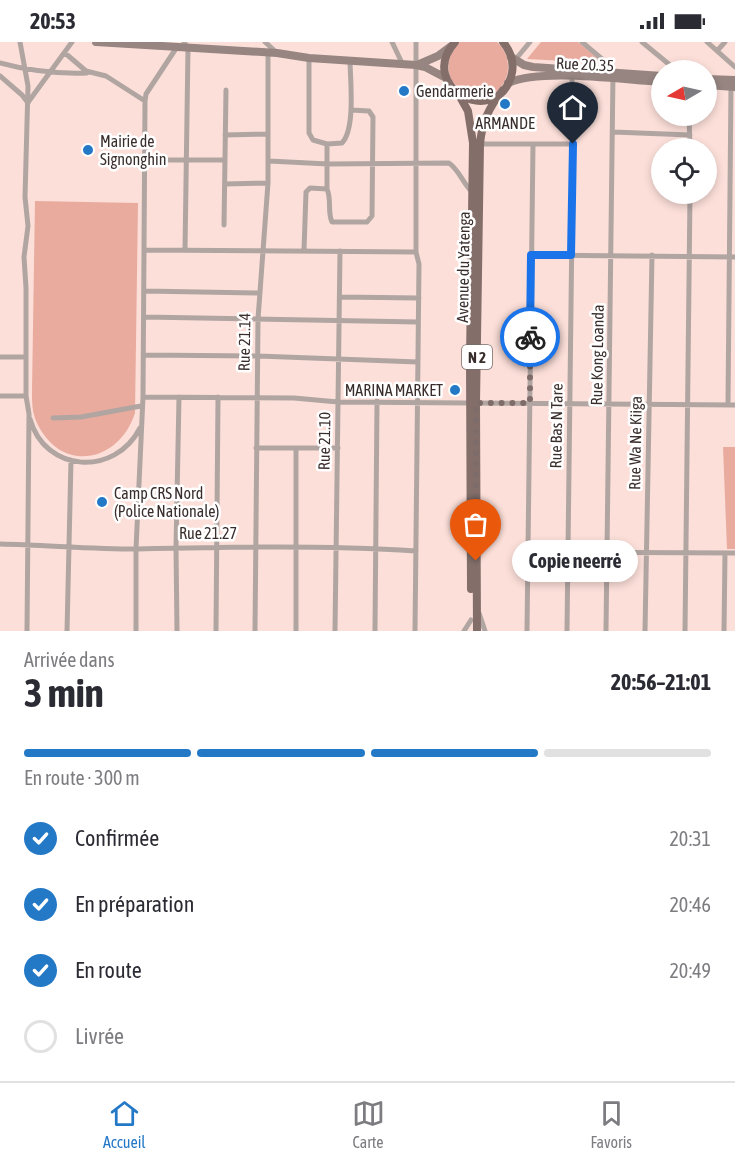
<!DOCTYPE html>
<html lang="fr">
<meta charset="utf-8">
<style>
body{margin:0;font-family:"Asap Condensed",sans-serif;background:#f7f7f7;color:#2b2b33;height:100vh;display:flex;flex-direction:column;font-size:22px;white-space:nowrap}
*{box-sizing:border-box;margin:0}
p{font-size:20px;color:#7c7c81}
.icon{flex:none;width:33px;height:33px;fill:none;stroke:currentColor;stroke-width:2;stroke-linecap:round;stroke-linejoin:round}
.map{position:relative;height:589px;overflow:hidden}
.panel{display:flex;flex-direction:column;background:#fff;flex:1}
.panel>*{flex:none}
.needle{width:39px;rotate:261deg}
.tools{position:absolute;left:651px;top:18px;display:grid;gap:12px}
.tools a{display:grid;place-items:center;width:66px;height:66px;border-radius:50%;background:#fff;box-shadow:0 3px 9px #0003;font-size:30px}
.pin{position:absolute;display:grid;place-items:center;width:51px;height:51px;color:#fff;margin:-62px -26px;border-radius:50% 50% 50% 0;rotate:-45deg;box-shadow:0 0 6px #0007}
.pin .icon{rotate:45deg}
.courier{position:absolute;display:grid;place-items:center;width:60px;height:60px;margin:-30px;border:4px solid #1a73e8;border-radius:50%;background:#fff;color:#222;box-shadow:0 2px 8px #0007}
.bubble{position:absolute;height:42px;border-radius:21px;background:#fff;box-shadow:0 3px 9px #0003;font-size:20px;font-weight:700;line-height:42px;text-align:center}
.summary em{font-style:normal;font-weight:700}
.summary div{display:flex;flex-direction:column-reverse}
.summary{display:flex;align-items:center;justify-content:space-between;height:102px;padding:0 24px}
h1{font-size:39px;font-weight:700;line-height:45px}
.bar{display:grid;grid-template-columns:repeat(4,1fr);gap:9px 6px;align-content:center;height:72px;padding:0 24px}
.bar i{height:8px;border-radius:4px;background:#e1e1e2}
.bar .active{background:#2479c7}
.bar p{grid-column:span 4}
ol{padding:0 24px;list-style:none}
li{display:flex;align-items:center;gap:18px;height:66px}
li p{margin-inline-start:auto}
li .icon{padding:6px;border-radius:50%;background:#2479c7;color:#fff;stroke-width:4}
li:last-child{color:#7c7c81}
li i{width:33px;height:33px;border:3px solid #e1e1e2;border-radius:50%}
.status{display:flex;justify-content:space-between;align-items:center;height:42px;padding:0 30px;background:#fff;direction:ltr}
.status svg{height:16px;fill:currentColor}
.tabs{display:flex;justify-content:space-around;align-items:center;height:84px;border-top:2px solid #e1e1e2;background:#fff;font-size:16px;color:#7c7c81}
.tabs a{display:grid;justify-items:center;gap:3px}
.tabs .active{color:#2479c7}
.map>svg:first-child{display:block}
</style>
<div class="status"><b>20:53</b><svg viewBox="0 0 49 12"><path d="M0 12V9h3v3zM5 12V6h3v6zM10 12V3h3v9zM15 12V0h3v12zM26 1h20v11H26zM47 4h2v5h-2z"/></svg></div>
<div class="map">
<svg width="735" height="589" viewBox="0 0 735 589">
<rect width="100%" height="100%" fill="#fcdfd9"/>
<path fill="#e9ab9e" d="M460,0H497C526,28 492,73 462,48C455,43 450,39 449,30C447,19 452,8 460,0Z
M541,0H578L603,21L527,17Z
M35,159L138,161L135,371C119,421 61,432 37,381C32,371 32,360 32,349Z
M723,405H735V507H727Z"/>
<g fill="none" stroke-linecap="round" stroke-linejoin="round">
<path stroke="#b1a5a2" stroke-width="5" d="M20,0L28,44L25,155L28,184L24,215L26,246V354L29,372L27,589
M184,0L188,6L185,208
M265,0L276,10
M392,0L402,21
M582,0L602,17L613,31L606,589
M642,0L676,28
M707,0L735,25
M717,9L725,0
M65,11L86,29L106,34L145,59
M309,16V91L313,98L327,102L342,101C356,86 350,37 350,18
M515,18L530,0
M0,21C29,29 57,32 87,31
M0,34L22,53L28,61
M29,59L72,0
M689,74L690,106
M613,90L690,93
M225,93L268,92
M327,102V147C332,158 327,169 332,180H367L372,174L373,75L369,69L351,68
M480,102H573
M146,118H225
M269,119L328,122L449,121C459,128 463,141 472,150
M225,142L268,141
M224,183L226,48
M145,208L416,210
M304,208L306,150L310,146L327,147
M531,213L735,215
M144,249L259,251
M340,255L419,256
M144,275L418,280
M143,313L258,314L418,320
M0,315H26
M0,354H26
M143,355L294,356L338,360L470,361L735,363
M728,362L731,43
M53,376L81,375L141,364
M30,377C45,431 115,435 140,386
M256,406H338
M296,406V589
M0,502C46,503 91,507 137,507C230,505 323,503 416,509
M529,510L735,511
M479,571L485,589
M67,589L71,418
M136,589V507L143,355L145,59L146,52L177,5
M177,589L176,505L179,355
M216,589L218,355
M255,589L258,277L268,141V11
M335,589L340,209
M375,589L377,359
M415,589L419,222L416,210V0
M464,589L471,578
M527,589L533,102
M567,589L573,102L572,35
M645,589L652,213
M685,589L690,152
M724,589L725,511"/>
<path stroke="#968580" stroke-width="8" d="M96,0L277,11L309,16L416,23L425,25L446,36
M511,15L524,23L533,25L662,34
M417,23L438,14L450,5
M706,37L735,38
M508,41C542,26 622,38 662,40
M706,43L735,45"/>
<path stroke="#836e69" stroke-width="8" d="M455,0C416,44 494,87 511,35C515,22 511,10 503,0
M459,53L468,69L473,101L470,318L471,547
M477,589L476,361L480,102C482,80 489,65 503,48"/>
</g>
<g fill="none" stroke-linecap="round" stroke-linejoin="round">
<path stroke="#7d6c69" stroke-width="6" stroke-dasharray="0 10.8" d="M476,519V361H530V295"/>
<path stroke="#1a73e8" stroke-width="8" d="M530,295L531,213H571L573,102"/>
</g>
<g fill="#2479c7" stroke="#fff" stroke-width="2">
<circle cx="404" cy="49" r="6"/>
<circle cx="505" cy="62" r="6"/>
<circle cx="88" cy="108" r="6"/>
<circle cx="455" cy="348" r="6"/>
<circle cx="102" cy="460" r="6"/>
</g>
<g text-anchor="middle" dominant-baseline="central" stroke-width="5" stroke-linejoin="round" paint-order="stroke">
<rect fill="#fff" stroke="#746d6b" stroke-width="1.5" x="462" y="303" width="30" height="24" rx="4.5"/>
<g font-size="15" font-weight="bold" fill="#392e2c">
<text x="477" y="315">N 2</text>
</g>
<g font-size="16" fill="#392e2c" stroke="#fff">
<text transform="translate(585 22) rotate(3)">Rue 20.35</text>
<text transform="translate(463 225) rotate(-89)">Avenue du Yatenga</text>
<text transform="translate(244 300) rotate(-89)">Rue 21.14</text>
<text transform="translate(597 313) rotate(-89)">Rue Kong Loanda</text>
<text transform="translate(556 384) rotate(-89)">Rue Bas N Tare</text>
<text transform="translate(324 399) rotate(-89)">Rue 21.10</text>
<text transform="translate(635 401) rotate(-89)">Rue Wa Ne Kiiga</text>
<text x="208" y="491">Rue 21.27</text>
</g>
<g font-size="16" fill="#392e2c" stroke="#fff" text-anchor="start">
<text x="416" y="49">Gendarmerie</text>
<text x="505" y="81" text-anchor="middle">ARMANDE</text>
<text x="100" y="99">Mairie de<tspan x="100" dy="18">Signonghin</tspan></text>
<text x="443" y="348" text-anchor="end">MARINA MARKET</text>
<text x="114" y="451">Camp CRS Nord<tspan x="114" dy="18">(Police Nationale)</tspan></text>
</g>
</g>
</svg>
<div class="tools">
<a><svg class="needle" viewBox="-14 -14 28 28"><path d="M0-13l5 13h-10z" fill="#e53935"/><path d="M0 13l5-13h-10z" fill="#7c7c81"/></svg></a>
<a><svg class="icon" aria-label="locate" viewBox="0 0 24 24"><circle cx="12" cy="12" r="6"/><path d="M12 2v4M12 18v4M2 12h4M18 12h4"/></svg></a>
</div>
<div class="pin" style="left:476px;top:519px;background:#ea580c"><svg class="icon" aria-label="bag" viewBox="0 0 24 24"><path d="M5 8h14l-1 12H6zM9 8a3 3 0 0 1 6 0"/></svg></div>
<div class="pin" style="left:573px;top:102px;background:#1f2937"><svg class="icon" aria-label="home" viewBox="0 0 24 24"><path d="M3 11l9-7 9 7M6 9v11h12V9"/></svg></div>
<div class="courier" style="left:530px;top:295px"><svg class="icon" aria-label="bike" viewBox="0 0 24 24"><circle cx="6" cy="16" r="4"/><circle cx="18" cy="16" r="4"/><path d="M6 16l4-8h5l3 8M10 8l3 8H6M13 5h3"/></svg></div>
<div class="bubble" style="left:512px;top:498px;width:126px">Copie neerrė</div>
</div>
<section class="panel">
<div class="summary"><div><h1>3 min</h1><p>Arrivée dans</p></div><em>20:56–21:01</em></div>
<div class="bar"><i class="active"></i><i class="active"></i><i class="active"></i><i></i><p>En route · 300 m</p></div>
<ol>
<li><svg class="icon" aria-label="check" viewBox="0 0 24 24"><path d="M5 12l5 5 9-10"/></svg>Confirmée<p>20:31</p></li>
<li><svg class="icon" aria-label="check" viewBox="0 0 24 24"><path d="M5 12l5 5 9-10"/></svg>En préparation<p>20:46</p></li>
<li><svg class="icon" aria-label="check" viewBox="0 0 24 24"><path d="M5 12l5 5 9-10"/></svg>En route<p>20:49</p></li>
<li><i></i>Livrée</li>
</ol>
</section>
<nav class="tabs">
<a class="active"><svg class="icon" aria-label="home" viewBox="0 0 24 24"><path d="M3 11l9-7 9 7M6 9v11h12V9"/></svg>Accueil</a>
<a><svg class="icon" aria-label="map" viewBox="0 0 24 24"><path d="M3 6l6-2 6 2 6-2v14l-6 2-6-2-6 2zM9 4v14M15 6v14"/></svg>Carte</a>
<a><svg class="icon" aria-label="saved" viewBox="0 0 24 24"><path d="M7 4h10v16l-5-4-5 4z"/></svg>Favoris</a>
</nav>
